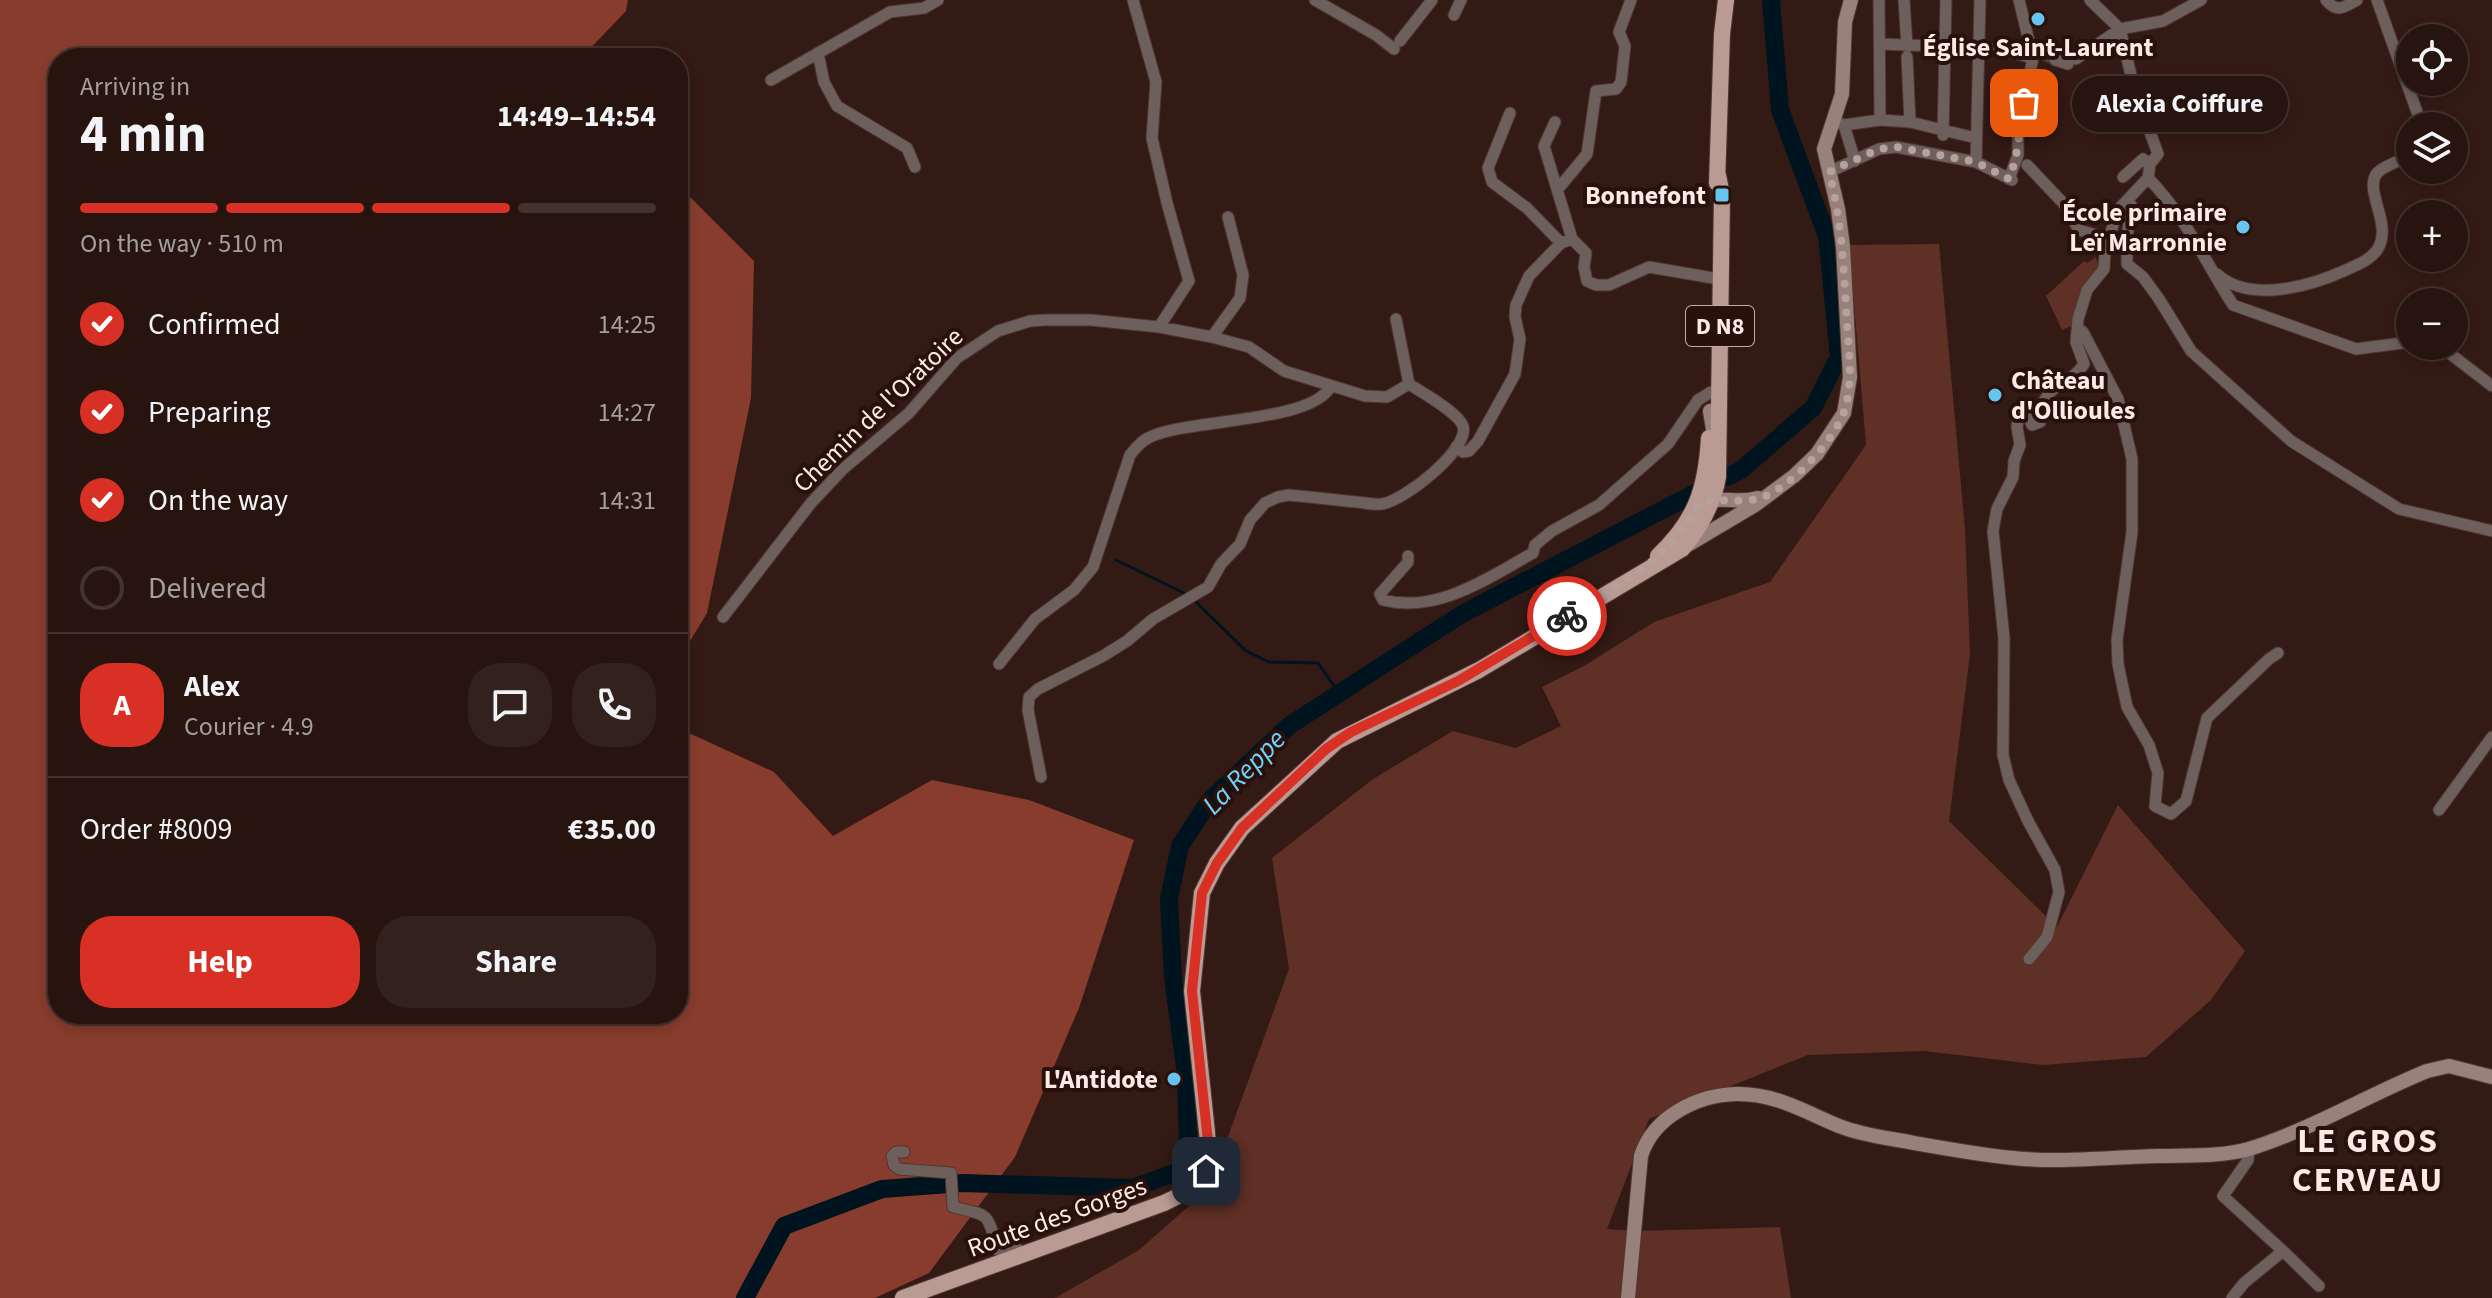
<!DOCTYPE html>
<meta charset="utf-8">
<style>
body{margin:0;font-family:"Source Sans 3",sans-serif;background:#33211d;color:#f1f3f6;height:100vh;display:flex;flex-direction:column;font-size:30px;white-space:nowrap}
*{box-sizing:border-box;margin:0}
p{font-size:26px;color:#a49e9e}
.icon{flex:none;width:44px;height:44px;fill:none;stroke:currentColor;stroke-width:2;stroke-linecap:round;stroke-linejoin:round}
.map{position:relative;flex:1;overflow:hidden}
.side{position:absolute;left:48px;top:48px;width:640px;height:976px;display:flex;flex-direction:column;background:#27140f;border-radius:32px;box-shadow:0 4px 12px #0003,0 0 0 2px #43332f}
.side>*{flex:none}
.tools{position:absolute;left:2396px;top:24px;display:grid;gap:16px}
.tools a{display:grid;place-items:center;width:72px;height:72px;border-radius:50%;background:#27140f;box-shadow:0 4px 12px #0003,0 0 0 2px #43332f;font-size:40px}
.pin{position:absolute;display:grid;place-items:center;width:68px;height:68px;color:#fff;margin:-34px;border-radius:16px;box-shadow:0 4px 12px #0006}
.courier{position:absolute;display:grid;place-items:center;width:80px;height:80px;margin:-40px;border:6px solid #d93025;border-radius:50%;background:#fff;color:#222;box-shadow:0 2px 10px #0007}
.bubble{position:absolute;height:56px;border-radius:28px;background:#27140f;box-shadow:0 4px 12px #0003,0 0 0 2px #43332f;font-size:26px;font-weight:700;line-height:56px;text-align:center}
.overview em{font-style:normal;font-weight:700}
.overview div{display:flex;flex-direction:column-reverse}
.overview{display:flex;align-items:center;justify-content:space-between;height:136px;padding:0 32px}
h1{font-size:52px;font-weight:700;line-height:60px}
.bar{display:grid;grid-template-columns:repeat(4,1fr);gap:12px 8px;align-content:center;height:96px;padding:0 32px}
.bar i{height:10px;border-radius:6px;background:#43332f}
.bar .on{background:#d93025}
.bar p{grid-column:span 4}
.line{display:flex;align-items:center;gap:20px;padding:0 32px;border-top:2px solid #43332f}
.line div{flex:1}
.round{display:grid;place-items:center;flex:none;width:84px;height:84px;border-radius:32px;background:#33211d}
ol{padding:0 32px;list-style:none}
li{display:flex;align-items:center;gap:24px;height:88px}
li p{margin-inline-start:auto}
li .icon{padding:8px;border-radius:50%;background:#d93025;color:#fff;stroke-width:4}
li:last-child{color:#a49e9e}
li i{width:44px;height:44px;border:4px solid #43332f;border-radius:50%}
.primary-button{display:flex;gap:16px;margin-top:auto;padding:16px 32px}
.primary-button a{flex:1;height:92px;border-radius:32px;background:#d93025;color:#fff;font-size:32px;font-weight:700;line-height:92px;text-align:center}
.primary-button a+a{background:#33211d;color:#f1f3f6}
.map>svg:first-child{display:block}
</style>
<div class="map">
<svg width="2492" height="1298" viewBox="0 0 2492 1298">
<rect width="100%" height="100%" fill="#341a14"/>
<path fill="#5e3026" d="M1939,244L1965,529L1970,654L1949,821L2057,927L2118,805L2245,951L2211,1000L2146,1057L2043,1065L1924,1051L1808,1055L1649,1119L1607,1229L1637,1231L1780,1227L1791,1298H1055L1139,1250L1190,1205L1215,1172L1289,969L1272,858L1373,779L1453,731L1516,748L1561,726L1542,687L1584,666L1654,622L1770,582L1866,445L1849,245Z
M2096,257L2099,268L2080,300L2077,301L2079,305L2074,325L2062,330L2046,296L2084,261L2087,263Z"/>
<path fill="#873c2d" d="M0,0H628L626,11L581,58H58V1014H678V728L774,772L833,836L932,780L1029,800L1134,840L1079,1008L1015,1157L929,1273L875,1298H0Z
M678,185L754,261L751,398L707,613L678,661Z"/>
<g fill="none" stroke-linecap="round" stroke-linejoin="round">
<path stroke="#00141f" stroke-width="3" d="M1116,560L1188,595
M1193,599L1246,651L1269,662L1318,663L1339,693"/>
<path stroke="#00141f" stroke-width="18" d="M1727,477L1741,470L1813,408L1839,357L1827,236L1780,110L1771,0
M745,1298L784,1226L882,1189L962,1183L1133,1188L1179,1171L1188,1147L1186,1075L1173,978L1169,899L1180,846L1210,800L1290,725L1462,614L1693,494"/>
<path stroke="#523934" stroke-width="11" stroke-dasharray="11 5.5" stroke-linecap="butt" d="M2041,54L2055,60"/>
<defs>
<path id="street" d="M1133,0L1156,82L1152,138L1167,203L1189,281L1159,327
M1315,0L1376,35L1394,49
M1879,0L1880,120
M1904,0L1907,47
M2090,0L2120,29
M2326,0C2337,13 2343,8 2357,0
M2377,0L2422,126
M1454,15L1461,0
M2120,29L2134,88L2158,154L2150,164L2148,178
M1400,41L1432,0
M1880,44L1962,47
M1976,48L2002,50L2033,58
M818,53L824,82L837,106L907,148L915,167
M1907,57L1910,122
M2076,59L2120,29L2163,21L2201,0
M2055,60L2068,64
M771,80L890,12L924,8L938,0
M1510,113L1488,168L1492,182L1527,208L1561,243
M1834,121L1844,125L1880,120L1910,122L1976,138
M1555,122L1544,146L1572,239
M1844,125L1855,161
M1943,135L1946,0
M1976,162L1980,0
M2027,165L2064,204L2079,230L2096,235L2108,245
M1829,172L1879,149L1896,147L1976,162L2012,180
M2123,177L2143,159L2150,164
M2148,178C2184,214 2206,263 2233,305L2356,349L2410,342
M2009,179L2018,155V130L2033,58L2019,0
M1558,189L1587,154L1596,91L1616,89L1621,82L1625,46L1619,32L1631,0
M2131,205L2127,238V264L2143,277L2159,299L2191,351L2291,441L2399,509L2492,531
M2217,274C2250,304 2311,286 2346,270C2358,264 2369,261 2377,250C2394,225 2363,191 2377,173C2385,165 2400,161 2410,156
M1396,319L1409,384
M2078,328L2083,332L2118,399L2132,459V532L2117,640L2118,664L2127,707L2149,745L2158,773L2155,806L2171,814L2186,801L2207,718L2269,659L2278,653
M1212,337L1240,298L1243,275L1228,217
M2440,346L2492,386
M1456,447L1463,452L1469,451L1478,441L1515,374L1520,339L1515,317L1516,305L1529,276L1561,243L1572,239L1586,253L1584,267L1587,281L1596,285H1609L1649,267L1713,278
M1408,556V562L1380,594L1383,600C1437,614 1488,578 1533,553L1535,545L1552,531L1599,505L1668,444L1698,400L1711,392
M723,617L811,503L843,469L909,413L957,358L998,331L1030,321L1046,320H1091L1159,327L1212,337L1249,347L1284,371L1365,396L1387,397L1409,384C1421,392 1458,412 1463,426C1470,449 1404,501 1382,504C1375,505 1365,503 1357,502C1335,500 1312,497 1289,495L1278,497L1265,503L1250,520L1240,544L1221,564L1208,587L1153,619L1127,641L1103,656L1038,689L1029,697L1028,710L1041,777
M999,664L1035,619L1074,590L1093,567L1130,455C1135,449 1140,442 1148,438C1186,418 1311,424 1331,386
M2439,810L2492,737
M2029,959L2047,937L2059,892L2055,870L2028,821L2009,780L2003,755L2004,638L1993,531L1997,509L2013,477L2014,461L2020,445L2017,427L2019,411L2025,409L2032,425L2040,422C2043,378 2066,392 2084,364L2076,342L2078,319L2087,290L2104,269L2105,253L2117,211L2148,178
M904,1152H896L892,1156L894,1165L899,1169L951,1173L953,1207C991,1216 986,1211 998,1250L1016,1248L1024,1254
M2283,1251L2319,1286
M2232,1298L2244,1283L2283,1251L2223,1196L2248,1160L2249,1149"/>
<path id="secondary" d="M1710,411L1714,435
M1704,502C1721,496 1740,504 1758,498
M1686,546L1755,505L1794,476L1817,454L1844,413L1850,377L1843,247L1838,209L1824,149L1842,94L1845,22L1851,0
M1628,1298L1641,1156C1653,1117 1697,1095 1736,1094C1775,1093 1805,1112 1839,1126C1857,1133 1874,1136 1892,1139C1932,1146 1973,1154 2013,1158C2060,1163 2111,1157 2158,1156C2188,1155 2220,1157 2249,1149C2310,1130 2368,1095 2427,1071L2449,1066L2492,1077"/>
<path id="primary" d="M1717,183L1722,34L1726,0
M1658,556C1696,520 1706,489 1709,438
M903,1298L1164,1203C1188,1192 1208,1181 1209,1151L1192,991L1202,893L1217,863L1242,828L1337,741L1479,670L1682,549C1701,527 1713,505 1718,477L1722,195L1718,175"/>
</defs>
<use href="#street" stroke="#503731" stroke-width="13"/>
<use href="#secondary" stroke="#503731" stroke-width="16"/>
<use href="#primary" stroke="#503731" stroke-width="18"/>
<use href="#street" stroke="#6d5f5b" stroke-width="11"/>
<use href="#secondary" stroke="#98817b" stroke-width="14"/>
<use href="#primary" stroke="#b99b94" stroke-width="16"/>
</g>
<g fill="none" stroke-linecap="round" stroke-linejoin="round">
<path stroke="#b7a19c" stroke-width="8" stroke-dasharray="0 14.4" d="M1567,616C1617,586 1672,559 1698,504C1722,495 1746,507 1770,494C1797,480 1836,438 1845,409C1853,381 1849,352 1847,324C1844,272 1842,222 1829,172L1879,149L1896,147L1976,162L2009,179C2019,154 2019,129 2024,103"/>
<path stroke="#d93025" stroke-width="10" d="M1206,1171L1209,1151L1192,991L1202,893L1217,863L1242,828L1326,749L1351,732L1458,681L1567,616"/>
</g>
<g fill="#66c4ef" stroke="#2a100b" stroke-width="3">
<circle cx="2038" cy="19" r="8"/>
<rect x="1714" y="187" width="16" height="16" rx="4"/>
<circle cx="2243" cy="227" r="8"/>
<circle cx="1995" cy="395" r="8"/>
<circle cx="1174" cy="1079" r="8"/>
</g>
<g text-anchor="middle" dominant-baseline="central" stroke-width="8" stroke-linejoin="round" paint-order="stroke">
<rect fill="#2a100b" stroke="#bea9a4" stroke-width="2" x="1686" y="306" width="68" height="40" rx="6"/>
<g font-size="24" font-weight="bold" fill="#fdeae6">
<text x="1720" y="326">D N8</text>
</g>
<g font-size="26" font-weight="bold" fill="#fdeae6" stroke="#2a100b" text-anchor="end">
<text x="2038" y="47" text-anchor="middle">Église Saint-Laurent</text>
<text x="1706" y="195">Bonnefont</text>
<text x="2227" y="212">École primaire<tspan x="2227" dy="30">Leï Marronnie</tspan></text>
<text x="2011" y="380" text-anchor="start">Château<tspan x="2011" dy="30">d'Ollioules</tspan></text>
<text x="1158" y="1079">L'Antidote</text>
</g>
<g font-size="26" fill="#fdeae6" stroke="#2a100b">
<text transform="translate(878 410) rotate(-44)">Chemin de l'Oratoire</text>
<text transform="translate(1057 1217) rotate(-20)">Route des Gorges</text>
</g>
<g font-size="28" font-style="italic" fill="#73d2fd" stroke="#2a100b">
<text transform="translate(1244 772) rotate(-46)">La Reppe</text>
</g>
<g font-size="34" font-weight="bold" letter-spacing="2" fill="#fdeae6" stroke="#2a100b">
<text x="2368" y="1141">LE GROS<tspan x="2368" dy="39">CERVEAU</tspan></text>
</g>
</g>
</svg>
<div class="tools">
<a><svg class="icon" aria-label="locate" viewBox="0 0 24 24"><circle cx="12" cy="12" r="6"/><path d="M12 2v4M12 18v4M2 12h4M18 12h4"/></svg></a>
<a><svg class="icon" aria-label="layers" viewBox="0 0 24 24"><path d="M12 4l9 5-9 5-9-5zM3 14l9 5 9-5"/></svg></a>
<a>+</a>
<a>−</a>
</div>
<div class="pin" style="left:2024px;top:103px;background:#ea580c"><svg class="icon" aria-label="bag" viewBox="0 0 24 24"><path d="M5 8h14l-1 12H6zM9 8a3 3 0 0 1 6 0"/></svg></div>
<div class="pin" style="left:1206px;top:1171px;background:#1f2937"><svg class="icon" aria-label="home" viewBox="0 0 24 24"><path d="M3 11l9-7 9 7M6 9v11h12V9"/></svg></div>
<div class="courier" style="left:1567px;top:616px"><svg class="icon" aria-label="bike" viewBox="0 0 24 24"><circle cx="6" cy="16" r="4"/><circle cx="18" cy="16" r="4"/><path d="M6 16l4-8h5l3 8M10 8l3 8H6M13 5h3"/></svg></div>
<div class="bubble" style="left:2072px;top:76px;width:216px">Alexia Coiffure</div>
<section class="side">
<div class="overview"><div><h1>4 min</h1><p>Arriving in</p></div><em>14:49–14:54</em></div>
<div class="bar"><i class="on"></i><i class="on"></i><i class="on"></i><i></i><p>On the way · 510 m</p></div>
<ol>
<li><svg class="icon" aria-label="check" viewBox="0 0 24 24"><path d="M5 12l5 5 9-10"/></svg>Confirmed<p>14:25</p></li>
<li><svg class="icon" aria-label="check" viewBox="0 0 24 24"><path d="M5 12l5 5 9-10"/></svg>Preparing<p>14:27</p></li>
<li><svg class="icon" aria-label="check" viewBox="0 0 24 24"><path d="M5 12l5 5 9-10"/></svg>On the way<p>14:31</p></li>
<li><i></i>Delivered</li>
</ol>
<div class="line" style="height:144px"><b class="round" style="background:#d93025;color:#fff">A</b><div><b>Alex</b><p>Courier · 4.9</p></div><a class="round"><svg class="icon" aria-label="chat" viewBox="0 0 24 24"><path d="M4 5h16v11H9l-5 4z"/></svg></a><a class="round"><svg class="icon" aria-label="phone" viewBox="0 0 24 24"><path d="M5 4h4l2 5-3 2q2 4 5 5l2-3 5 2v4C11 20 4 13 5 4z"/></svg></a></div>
<div class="line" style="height:104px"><div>Order #8009</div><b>€35.00</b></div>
<div class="primary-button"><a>Help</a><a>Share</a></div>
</section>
</div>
